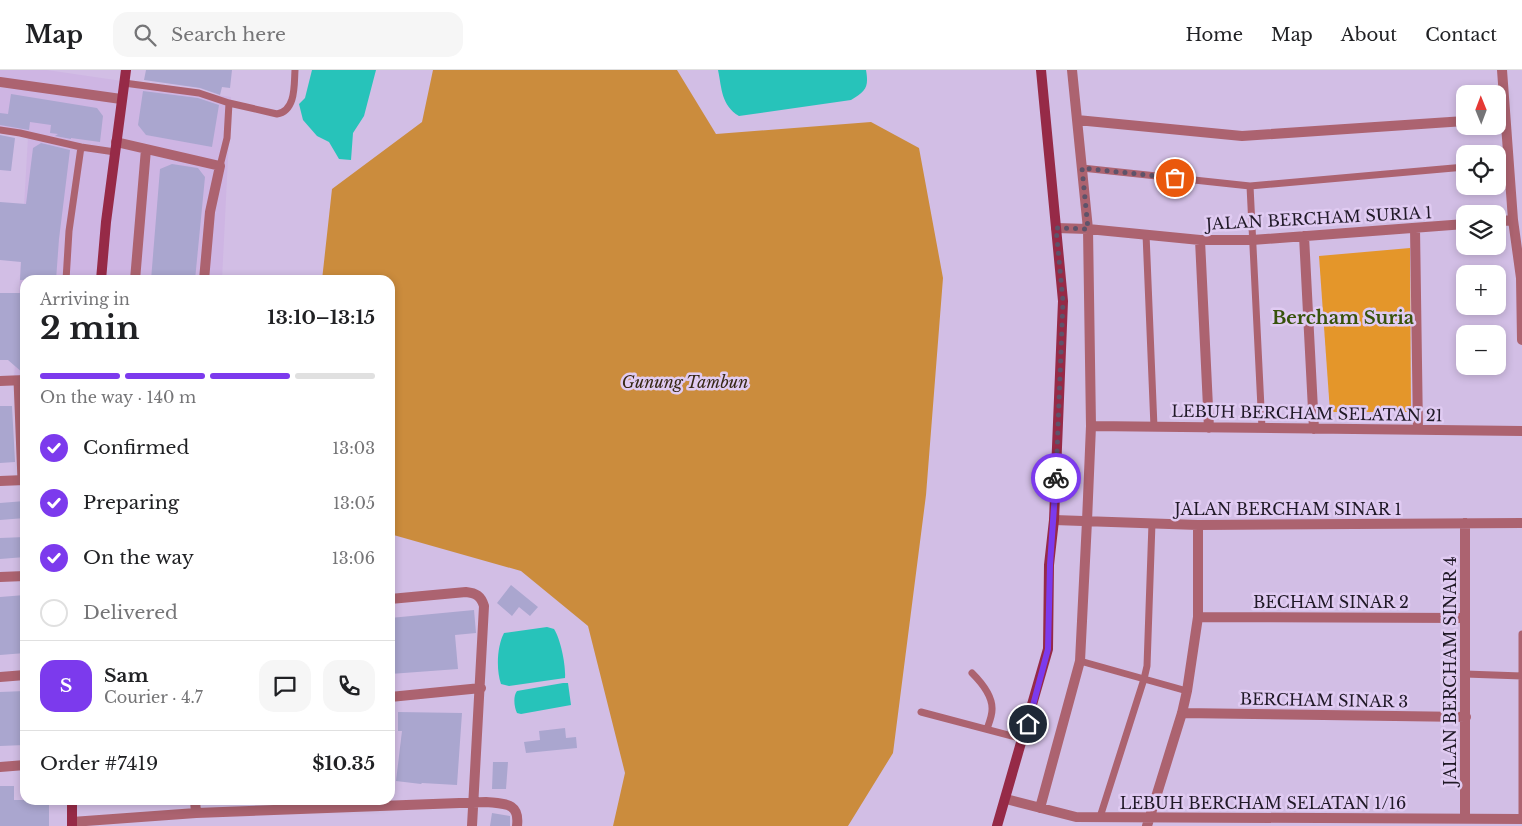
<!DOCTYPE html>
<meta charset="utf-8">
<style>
body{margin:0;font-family:"Libre Baskerville",serif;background:#f6f6f6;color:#202124;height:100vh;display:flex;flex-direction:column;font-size:19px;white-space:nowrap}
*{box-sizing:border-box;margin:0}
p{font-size:16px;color:#757577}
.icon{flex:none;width:28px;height:28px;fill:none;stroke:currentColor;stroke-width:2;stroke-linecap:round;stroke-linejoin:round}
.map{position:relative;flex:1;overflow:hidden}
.details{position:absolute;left:20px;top:205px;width:375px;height:530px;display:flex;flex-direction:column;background:#fff;border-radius:15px;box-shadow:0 2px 8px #0003}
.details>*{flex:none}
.needle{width:32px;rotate:359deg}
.tools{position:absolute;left:1456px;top:15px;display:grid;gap:10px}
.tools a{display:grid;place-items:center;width:50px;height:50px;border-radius:10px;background:#fff;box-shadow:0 2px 8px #0003;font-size:25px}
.pin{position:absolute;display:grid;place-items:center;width:42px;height:42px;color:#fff;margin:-21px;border:2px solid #fff;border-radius:50%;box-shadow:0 1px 5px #0007}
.courier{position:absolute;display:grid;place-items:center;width:50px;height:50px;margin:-25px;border:4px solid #7c3aed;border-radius:50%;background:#fff;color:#222;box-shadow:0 1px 6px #0007}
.summary em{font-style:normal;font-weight:800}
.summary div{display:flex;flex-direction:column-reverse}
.summary{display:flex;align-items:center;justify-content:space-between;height:85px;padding:0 20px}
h1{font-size:32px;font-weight:800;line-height:38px}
.bar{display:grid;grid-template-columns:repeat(4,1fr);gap:8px 5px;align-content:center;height:60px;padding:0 20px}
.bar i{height:6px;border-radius:4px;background:#e0e0e0}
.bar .selected{background:#7c3aed}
.bar p{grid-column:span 4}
.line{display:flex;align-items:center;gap:12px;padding:0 20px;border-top:1px solid #e0e0e0}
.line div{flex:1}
.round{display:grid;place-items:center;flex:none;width:52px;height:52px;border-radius:15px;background:#f6f6f6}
ol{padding:0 20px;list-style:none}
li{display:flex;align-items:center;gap:15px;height:55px}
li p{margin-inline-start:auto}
li .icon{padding:5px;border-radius:50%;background:#7c3aed;color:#fff;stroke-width:4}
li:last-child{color:#757577}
li i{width:28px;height:28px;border:2px solid #e0e0e0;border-radius:50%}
header{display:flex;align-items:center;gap:30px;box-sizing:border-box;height:70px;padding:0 25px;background:#fff;border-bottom:1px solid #e0e0e0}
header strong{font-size:24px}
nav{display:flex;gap:28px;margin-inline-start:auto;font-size:18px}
.search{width:350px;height:45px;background:#f6f6f6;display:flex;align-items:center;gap:12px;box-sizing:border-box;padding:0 18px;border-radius:15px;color:#757577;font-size:19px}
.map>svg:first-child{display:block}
</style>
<header>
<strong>Map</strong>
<div class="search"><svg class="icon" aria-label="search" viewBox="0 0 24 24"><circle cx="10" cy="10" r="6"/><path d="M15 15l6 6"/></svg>Search here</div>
<nav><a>Home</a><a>Map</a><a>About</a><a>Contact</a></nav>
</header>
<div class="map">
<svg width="1522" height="756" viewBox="0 0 1522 756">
<rect width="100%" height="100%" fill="#d2bee5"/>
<path fill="#ceb5e3" d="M0,0H47L231,27L222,210H25V309H14L28,67L0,62Z"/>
<path fill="#e4962a" d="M1410,178L1411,342H1330L1319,186Z"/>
<path fill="#cb8c3d" d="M433,0H677L716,64L871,52L919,78L943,208L926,425L893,683L848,756H613L625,703L588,556L521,501L390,464V210H322L332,119L422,52Z"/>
<path fill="#27c3ba" d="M312,0H376L364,46L353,63L351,90L339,89L329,72L317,66L303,50L299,34L305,28Z
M718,0H866C869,17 866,21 851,30L739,46C721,35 722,19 718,0Z
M547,557L554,559C561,570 566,596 565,608L509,616L501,614C496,600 497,576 504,563Z
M563,613H568L571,635L521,644L517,643C514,637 513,626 517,621Z"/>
<path fill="#aaa6cf" d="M146,0H232L230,18L222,17L220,25L200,18L144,10Z
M143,21L198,28L219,35L212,77L146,65L138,55Z
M11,24L97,38L103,46L100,72L71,68V69L55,66L58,64L50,63L51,55L30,52L29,60L0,55V43L8,44Z
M0,65L15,68L11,101L0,100Z
M41,73L70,80L59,169L56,210H20L21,192L0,190V132L26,134L33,78Z
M172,94L198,98L205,107L195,210H151L160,99Z
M0,223H25V303H23L8,290H0Z
M0,336H12L15,392L0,393Z
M25,431V448L0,450V433Z
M25,467V487L0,489V468Z
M511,515L538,537L530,546L519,537L512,546L497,533Z
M25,525V583L0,585V527Z
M474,540L476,563L455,565L458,599L390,604V548Z
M25,621V675L0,676V622Z
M398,642L462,643L457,715L422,713L421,714L396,711L402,661H398Z
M565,658L566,668L576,667L577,678L526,683L524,672L540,670L539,661Z
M493,692H508L506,719H492Z
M0,716H14V730H49V756H0Z
M492,743L510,746V756H490Z"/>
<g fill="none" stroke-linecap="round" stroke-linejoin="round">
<path stroke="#ac6370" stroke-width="7" d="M124,13L199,23L229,33L277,44C296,41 294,15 295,0
M0,60L20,63L81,77
M1498,94L1508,93
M220,96L227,68L229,33
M1082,98L1250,116L1465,97
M1250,116L1262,358
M1146,164L1154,357
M66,210L69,161L81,77L115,82
M17,310L21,410
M1080,591L1187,621
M972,603C981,612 993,626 992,640C992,646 989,653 987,659
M1465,604L1522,606
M921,642L1023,669
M1100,747L1144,609L1147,596L1152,453
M1522,749V564"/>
<path stroke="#ac6370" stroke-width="10" d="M1502,0L1513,150L1521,208L1522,270
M0,12L121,29
M1077,50L1242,66L1465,51
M116,72L220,96L210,142L204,210
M1498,151L1513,150
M1056,158L1088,159L1200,170H1252L1465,154
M1415,158L1418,360
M1304,166L1314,359
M1200,170L1209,358
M135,210L146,79
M0,311L25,310
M1091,356L1522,361
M0,411L25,410
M1054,450L1198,455L1522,453
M0,507L25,506
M390,529L466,522C476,523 481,526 484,536L472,756
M1198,547L1464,548
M0,607L25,605
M390,627L481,618
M1182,643L1466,647
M0,697L25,695
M1006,729L1076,747L1522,749
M195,730L196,743
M1040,738L1080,591L1087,451L1091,356L1088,159L1072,0
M1465,748V453
M72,752L196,743L486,732C504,734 520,732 517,756
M1147,756L1182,643L1187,621L1198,547V455"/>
<path stroke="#962a47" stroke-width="10" d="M101,210L106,152L126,0
M72,730V756
M997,756L1048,579L1049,495L1054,450L1063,231L1041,0"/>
</g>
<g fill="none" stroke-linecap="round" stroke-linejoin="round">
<path stroke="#5e536a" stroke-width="5" stroke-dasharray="0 9" d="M1056,408L1063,231L1056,158L1088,159L1082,98L1175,108"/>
<path stroke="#7c3aed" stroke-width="6" d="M1028,654L1048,579L1050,495L1056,408"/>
</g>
<g text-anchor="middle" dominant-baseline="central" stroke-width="5" stroke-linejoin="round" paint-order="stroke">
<g font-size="16" fill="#201927" stroke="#e0cbf2">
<text transform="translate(1319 148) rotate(-3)">JALAN BERCHAM SURIA 1</text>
<text transform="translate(1307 343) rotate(1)">LEBUH BERCHAM SELATAN 21</text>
<text x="1288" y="439">JALAN BERCHAM SINAR 1</text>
<text x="1331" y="532">BECHAM SINAR 2</text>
<text transform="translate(1450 601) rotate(-90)">JALAN BERCHAM SINAR 4</text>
<text transform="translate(1324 630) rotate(1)">BERCHAM SINAR 3</text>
<text x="1263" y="733">LEBUH BERCHAM SELATAN 1/16</text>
</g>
<g font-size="16" font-style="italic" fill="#372817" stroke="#e0cbf2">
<text x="685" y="312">Gunung Tambun</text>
</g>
<g font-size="18" font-weight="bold" fill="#37520b" stroke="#e0cbf2">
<text x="1343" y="248">Bercham Suria</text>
</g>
</g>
</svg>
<div class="tools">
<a><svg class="needle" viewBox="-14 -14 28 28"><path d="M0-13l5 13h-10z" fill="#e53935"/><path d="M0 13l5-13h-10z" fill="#757577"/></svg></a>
<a><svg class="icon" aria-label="locate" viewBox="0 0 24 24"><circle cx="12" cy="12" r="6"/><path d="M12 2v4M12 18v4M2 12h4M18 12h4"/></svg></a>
<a><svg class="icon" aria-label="layers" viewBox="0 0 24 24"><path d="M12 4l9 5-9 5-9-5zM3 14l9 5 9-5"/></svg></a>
<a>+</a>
<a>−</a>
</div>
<div class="pin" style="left:1175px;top:108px;background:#ea580c"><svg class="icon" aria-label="bag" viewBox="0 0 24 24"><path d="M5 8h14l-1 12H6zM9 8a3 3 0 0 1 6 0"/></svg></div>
<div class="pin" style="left:1028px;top:654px;background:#1f2937"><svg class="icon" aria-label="home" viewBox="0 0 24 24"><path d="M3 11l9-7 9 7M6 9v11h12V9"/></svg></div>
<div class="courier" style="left:1056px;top:408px"><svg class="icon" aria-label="bike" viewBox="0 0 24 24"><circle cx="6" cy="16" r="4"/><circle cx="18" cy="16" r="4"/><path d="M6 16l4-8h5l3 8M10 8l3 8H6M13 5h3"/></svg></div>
<section class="details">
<div class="summary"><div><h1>2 min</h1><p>Arriving in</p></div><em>13:10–13:15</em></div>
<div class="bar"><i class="selected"></i><i class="selected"></i><i class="selected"></i><i></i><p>On the way · 140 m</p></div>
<ol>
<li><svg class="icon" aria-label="check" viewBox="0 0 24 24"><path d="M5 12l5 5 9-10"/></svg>Confirmed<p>13:03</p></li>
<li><svg class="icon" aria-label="check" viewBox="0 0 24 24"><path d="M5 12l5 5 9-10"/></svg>Preparing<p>13:05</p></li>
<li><svg class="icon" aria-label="check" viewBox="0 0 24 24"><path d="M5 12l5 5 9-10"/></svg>On the way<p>13:06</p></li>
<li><i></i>Delivered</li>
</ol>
<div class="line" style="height:90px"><b class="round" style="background:#7c3aed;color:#fff">S</b><div><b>Sam</b><p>Courier · 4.7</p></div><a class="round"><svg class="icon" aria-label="chat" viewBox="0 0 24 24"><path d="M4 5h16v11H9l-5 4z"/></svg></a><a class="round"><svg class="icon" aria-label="phone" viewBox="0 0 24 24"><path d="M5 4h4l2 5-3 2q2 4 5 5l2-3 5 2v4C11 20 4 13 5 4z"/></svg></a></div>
<div class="line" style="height:65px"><div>Order #7419</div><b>$10.35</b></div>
</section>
</div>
